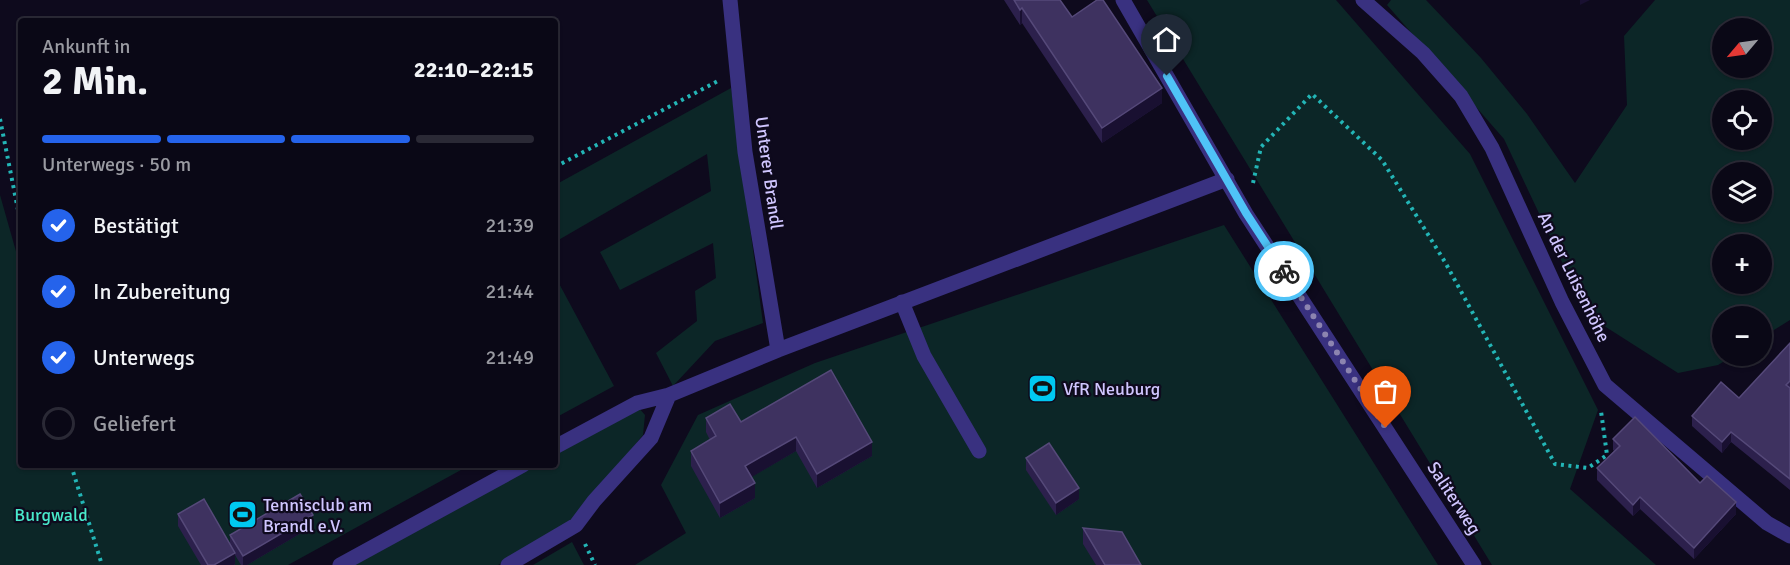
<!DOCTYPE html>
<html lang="de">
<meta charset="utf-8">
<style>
body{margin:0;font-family:Signika,sans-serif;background:#181623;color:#f1f3f6;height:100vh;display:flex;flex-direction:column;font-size:22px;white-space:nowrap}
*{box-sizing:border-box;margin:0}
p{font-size:20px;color:#999aa1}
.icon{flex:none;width:33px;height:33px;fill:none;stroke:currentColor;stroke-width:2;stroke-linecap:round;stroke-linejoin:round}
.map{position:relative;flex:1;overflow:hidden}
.side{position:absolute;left:18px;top:18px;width:540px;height:450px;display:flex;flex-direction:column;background:#0a0816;border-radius:6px;box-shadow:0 2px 4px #0004,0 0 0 2px #2a2935}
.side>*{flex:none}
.needle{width:39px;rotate:241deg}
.controls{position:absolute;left:1712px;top:18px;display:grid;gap:12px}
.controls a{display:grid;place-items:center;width:60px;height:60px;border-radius:50%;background:#0a0816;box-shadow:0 2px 4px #0004,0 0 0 2px #2a2935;font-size:30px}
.pin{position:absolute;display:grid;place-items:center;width:51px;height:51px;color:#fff;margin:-62px -26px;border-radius:50% 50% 50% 0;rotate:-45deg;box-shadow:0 0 6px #0007}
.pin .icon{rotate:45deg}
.courier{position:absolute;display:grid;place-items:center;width:60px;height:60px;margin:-30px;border:4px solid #4fc3f7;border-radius:50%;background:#fff;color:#222;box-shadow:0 2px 8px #0007}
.overview em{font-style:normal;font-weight:800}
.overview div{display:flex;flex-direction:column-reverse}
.overview{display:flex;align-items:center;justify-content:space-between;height:102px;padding:0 24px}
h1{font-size:39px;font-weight:800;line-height:45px}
.bar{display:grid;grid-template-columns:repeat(4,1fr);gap:9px 6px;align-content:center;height:72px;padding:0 24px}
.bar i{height:8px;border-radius:4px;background:#2a2935}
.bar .selected{background:#2563eb}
.bar p{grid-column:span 4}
ol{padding:0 24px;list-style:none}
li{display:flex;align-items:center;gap:18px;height:66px}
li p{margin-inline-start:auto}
li .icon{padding:6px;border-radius:50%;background:#2563eb;color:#fff;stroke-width:4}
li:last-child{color:#999aa1}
li i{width:33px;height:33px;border:3px solid #2a2935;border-radius:50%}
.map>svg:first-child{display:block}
</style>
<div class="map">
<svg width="1790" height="565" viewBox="0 0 1790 565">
<rect width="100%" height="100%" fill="#0e0a1d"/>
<path fill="#0c2627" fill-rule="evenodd" d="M1147,0H1336L1470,154L1598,410L1570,489L1656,565H1492Z
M1391,0H1426L1481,58L1527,114L1575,183L1627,105L1624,36L1655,0H1790V320L1761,338V316H1722V356H1733L1718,365L1678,373L1587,315L1504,139L1387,5ZM1722,28H1761V68H1722ZM1722,100H1761V140H1722ZM1722,172H1761V212H1722ZM1722,244H1761V284H1722Z
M731,88L763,323L715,341L673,386L656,353L697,321L695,291L716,278L713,243L620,290L600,252L711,191L707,154L555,242V185Z
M0,195L21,269V465H470L288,565H0Z
M1224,225L1438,565H635L686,533L661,485L698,415L815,363Z
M555,276L614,386L555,418Z
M638,407L645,415L643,435L572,522L498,565H352L533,465H555V453Z
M572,542L584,565H533Z"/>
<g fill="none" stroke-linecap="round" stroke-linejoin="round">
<path stroke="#23b5b6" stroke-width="4" stroke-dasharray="3 4.5" stroke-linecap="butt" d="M0,119L21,225
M555,167L718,81
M1253,183L1261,147L1312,94L1382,160L1445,262L1555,464L1588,468L1607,455L1601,411
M71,465L102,565
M585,544L595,565"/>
<path stroke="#393180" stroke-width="15" d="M730,0L745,152L778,350
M1123,0L1246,214L1474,565
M1363,0L1423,53L1461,96L1492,148L1562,302L1605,385L1767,523L1790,536
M902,302L924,356L979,451
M669,395L778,350L1227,179
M340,565L523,465
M508,565L576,525L594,501L651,438L669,395L637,403L555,447"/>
</g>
<path fill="#2c204c" d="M1004,0H1060L1072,17L1162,103L1102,143L1022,23L1020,25Z
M1790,343V490L1731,442L1722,453L1692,426V416L1739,398Z
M706,418L741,422L872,456L817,488L796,451L751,477L755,498L720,518L691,466V451L710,440L706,432Z
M1613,439L1700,483L1736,514L1694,559L1640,509L1633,516L1597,480V468L1614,451L1613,450Z
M1026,458L1079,499L1056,515L1026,470Z
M178,514L230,544V535L313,526L247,565H241L235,555V564L234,565H201L178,526Z
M1083,528L1141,565H1096L1083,544Z"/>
<path fill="#191031" d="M1580,0H1590L1580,5Z
M1022,8V23L1020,25V10Z
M1162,88V103L1102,143V128Z
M1731,432V442L1722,453V442Z
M796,437V451L745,481V466Z
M872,442V456L817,488V474Z
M755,483V498L720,518V503Z
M1079,488V499L1056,515V503Z
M1640,497V509L1633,516V505Z
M1736,502V514L1694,559V548Z
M313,515V526L247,565H243V556Z
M235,553V564L234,565H214Z"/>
<path fill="#3e3260" stroke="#554979" stroke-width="1.5" d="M1014,0H1060L1072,17L1097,0H1103L1162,88L1102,128L1022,8L1020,10Z
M1790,343V381L1786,385L1790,388V479L1731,432L1722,442L1692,416L1721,382L1739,398Z
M831,370L872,442L817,474L796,437L745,466L755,483L720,503L691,451L716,436L706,418L730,404L741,422Z
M1635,417L1700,483L1707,476L1736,502L1694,548L1640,497L1633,505L1597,468L1620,446L1613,439Z
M1049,443L1079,488L1056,503L1026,458Z
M300,494L313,515L243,556L230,535Z
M204,499L235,553L214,565H208L178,514Z
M1083,528L1122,532L1141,565H1105Z"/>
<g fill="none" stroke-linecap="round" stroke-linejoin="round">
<path stroke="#8c84b0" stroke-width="6" stroke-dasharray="0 10.8" d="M1284,271L1386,428"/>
<path stroke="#4fc3f7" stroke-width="8" d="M1167,76L1246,213L1284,271"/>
</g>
<defs>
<symbol id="stadium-square" viewBox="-11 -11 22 22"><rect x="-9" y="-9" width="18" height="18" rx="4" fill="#00c8f1" stroke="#0e0a1d"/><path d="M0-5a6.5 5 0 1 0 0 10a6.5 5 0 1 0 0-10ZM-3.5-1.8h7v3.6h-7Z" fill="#111"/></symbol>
</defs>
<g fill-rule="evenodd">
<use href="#stadium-square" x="1026" y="372" width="33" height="33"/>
<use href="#stadium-square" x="226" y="498" width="33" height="33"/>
</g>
<g text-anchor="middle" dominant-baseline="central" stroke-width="4.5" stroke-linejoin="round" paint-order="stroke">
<g font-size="18" fill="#d0c6ff" stroke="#0e0a1d">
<text transform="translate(769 173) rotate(82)">Unterer Brandl</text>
<text transform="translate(1574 277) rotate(64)">An der Luisenhöhe</text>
<text transform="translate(1454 498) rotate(57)">Saliterweg</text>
</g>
<g font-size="18" fill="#d0c6ff" stroke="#0e0a1d" text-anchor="start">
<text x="1063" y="389">VfR Neuburg</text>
<text x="263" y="505">Tennisclub am<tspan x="263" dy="21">Brandl e.V.</tspan></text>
</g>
<g font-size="18" fill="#49e8cb" stroke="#0e0a1d">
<text x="51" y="515">Burgwald</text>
</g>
</g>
</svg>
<div class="controls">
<a><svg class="needle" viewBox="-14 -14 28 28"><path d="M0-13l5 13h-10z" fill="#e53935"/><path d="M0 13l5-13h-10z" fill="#999aa1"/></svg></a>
<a><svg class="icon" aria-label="locate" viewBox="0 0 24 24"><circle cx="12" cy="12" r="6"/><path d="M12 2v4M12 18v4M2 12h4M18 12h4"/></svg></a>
<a><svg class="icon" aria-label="layers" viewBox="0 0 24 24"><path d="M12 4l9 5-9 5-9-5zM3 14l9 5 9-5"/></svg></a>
<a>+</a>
<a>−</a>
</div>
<div class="pin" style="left:1386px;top:428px;background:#ea580c"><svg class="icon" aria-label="bag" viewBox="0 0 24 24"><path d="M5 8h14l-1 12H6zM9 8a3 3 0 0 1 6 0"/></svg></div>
<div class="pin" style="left:1167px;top:76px;background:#1f2937"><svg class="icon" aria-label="home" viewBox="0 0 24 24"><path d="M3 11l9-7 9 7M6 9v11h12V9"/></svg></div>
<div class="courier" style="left:1284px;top:271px"><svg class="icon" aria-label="bike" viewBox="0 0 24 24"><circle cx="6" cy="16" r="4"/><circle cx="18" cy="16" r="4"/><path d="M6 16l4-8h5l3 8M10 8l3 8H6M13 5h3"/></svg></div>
<section class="side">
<div class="overview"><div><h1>2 Min.</h1><p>Ankunft in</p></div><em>22:10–22:15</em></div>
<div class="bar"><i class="selected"></i><i class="selected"></i><i class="selected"></i><i></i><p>Unterwegs · 50 m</p></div>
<ol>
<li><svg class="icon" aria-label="check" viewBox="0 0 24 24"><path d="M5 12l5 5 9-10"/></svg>Bestätigt<p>21:39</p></li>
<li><svg class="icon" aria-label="check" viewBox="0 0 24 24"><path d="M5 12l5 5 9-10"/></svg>In Zubereitung<p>21:44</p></li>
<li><svg class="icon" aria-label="check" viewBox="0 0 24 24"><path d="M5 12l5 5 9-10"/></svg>Unterwegs<p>21:49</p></li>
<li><i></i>Geliefert</li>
</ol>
</section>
</div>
